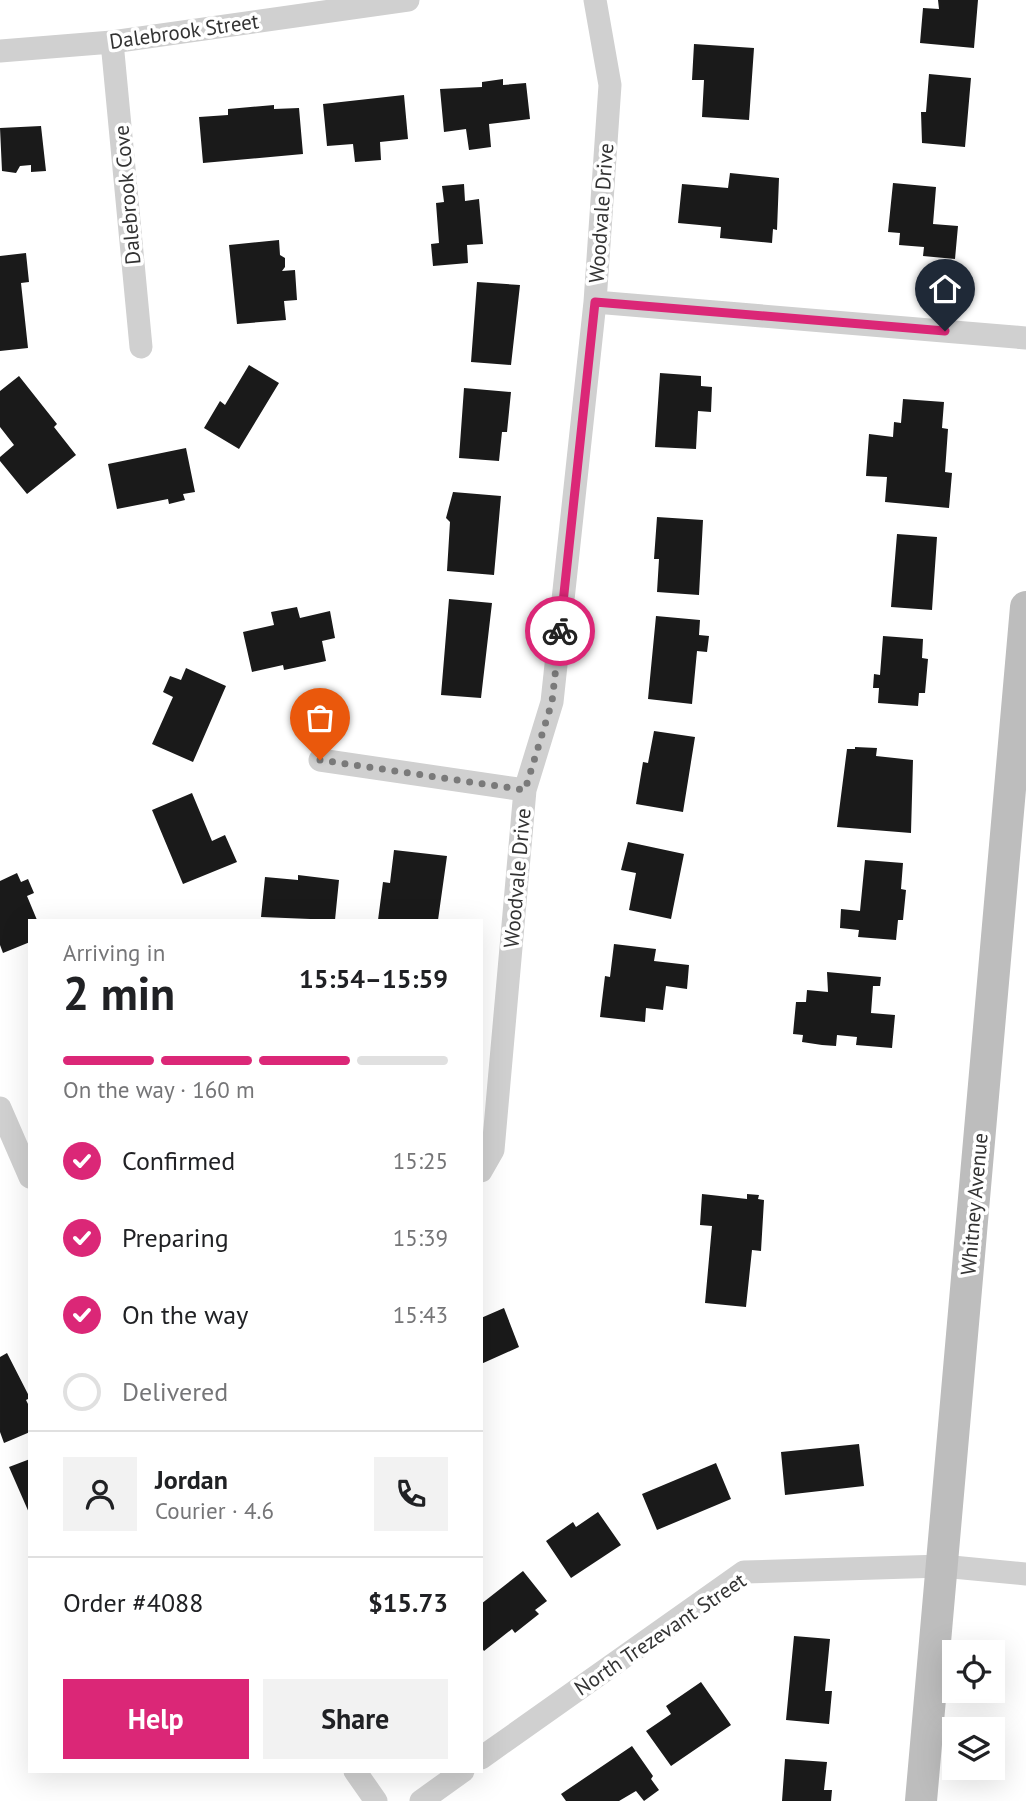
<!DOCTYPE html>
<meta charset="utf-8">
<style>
body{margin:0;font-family:"PT Sans",sans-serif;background:#f2f2f2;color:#202124;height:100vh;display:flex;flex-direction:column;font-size:26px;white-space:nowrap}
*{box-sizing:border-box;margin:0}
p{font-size:23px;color:#757577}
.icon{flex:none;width:38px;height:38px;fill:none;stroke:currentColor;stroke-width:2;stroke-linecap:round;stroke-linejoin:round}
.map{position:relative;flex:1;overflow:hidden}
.sheet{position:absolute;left:28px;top:919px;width:455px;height:854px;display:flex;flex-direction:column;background:#fff;border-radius:0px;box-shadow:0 7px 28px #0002}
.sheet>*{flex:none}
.controls{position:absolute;left:942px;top:1640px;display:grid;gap:14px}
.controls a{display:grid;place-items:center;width:63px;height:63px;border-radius:0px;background:#fff;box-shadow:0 7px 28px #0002;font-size:35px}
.pin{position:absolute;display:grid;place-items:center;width:60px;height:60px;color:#fff;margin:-72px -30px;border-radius:50% 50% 50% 0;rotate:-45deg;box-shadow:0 0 7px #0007}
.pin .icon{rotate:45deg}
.courier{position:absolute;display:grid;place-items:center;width:70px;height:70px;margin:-35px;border:5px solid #db2777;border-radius:50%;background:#fff;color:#222;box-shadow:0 2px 9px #0007}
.summary em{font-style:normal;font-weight:700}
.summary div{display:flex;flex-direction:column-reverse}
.summary{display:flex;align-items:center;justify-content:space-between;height:119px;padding:0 35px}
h1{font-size:46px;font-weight:700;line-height:52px}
.bar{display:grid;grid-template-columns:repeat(4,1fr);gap:10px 7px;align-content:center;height:84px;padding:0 35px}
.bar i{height:9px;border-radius:5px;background:#e0e0e0}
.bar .active{background:#db2777}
.bar p{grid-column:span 4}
.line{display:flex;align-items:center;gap:18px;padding:0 35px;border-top:2px solid #e0e0e0}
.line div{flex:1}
.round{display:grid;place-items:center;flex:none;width:74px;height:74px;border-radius:0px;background:#f2f2f2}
ol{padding:0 35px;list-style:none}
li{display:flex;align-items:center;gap:21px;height:77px}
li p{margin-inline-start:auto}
li .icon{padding:7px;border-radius:50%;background:#db2777;color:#fff;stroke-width:4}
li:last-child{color:#757577}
li i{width:38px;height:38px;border:4px solid #e0e0e0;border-radius:50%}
.primary-button{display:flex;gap:14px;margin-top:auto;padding:14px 35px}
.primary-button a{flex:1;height:80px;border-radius:0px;background:#db2777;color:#fff;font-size:28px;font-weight:700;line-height:80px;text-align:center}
.primary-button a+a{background:#f2f2f2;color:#202124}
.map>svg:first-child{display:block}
</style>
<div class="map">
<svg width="1026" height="1801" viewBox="0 0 1026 1801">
<rect width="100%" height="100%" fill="#fff"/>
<path fill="#1a1a1a" d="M938,0H978L974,48L920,43L923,8L939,9Z
M694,44L754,48L749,120L702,117L704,80H692Z
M929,74L971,78L965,147L922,143L921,112H926Z
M503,79V85L526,83L530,119L489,124L491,147L469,150L466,129L444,132L440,89L482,87V82Z
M404,95L408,139L380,142L381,160L355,162L353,144L327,146L323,104Z
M274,105V109L299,108L303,154L203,163L199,117L228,115V109Z
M41,126L46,171L31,172V165L20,166L16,173L2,171L0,128Z
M730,173L779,178L777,230L773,229L772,243L720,238L721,227L678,223L682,184L728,188Z
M893,183L936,187L933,224L958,226L955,259L923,256L924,247L899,245L900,233L888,232Z
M464,184L465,201L479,199L483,244L467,245L468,263L433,266L431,244L439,243L436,203L444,202L442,186Z
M279,240L280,255L285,258V267L282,271L295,270L297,300L284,301L286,320L237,324L229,245Z
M26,253L29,282L21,283L28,348L0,351V256Z
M477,282L520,285L511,365L471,362Z
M249,365L279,383L239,449L204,428L220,401L225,405Z
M660,373L701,376V386L712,387L711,412L698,411L696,449L655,447Z
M19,376L57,424L54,427L76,455L27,494L0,461V457L14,445L0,427V391Z
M464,388L511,392L507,432H502L499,461L459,458Z
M903,399L944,402L942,428L948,429L945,472L952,473L949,508L885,502L887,477L866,476L869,434L893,437L894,422L901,423Z
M186,448L195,492L183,494L185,500L169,504L168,499L117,509L108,464Z
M453,492L501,496L494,575L447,571L450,522L446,518Z
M657,517L703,520L699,595L657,592L659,559H654Z
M897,534L937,537L932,610L891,607Z
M449,599L492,603L481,698L441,695Z
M297,607L300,618L330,611L335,638L322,641L326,661L284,670L283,665L252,672L243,632L274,625L271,612Z
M656,616L700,620L699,635L709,636L707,652L697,651L692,704L648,699Z
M883,636L923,639L922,658L928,659L925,693H919L918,706L878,703L879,688H873L874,674L880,675Z
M186,668L226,686L193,762L152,744L173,697L163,692L170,676L181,680Z
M654,731L695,737L683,812L636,804L643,762L648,763Z
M855,747L877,748L876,756L913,760L911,833L837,827L847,749H855Z
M192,793L212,841L225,835L237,862L183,884L152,810Z
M628,842L684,854L671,919L629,910L636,873L621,870Z
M394,850L447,856L438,920H378L383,882L390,883Z
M865,860L903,863L901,889L906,890L903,920H898L896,940L858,937L859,930L840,928L841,909L860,911Z
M17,873L21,882L28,879L34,893L27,896L37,920H30V942L3,953L0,945V881Z
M298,875L339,880L335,920L261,917L265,877L298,880Z
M614,944L656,949L654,961L689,965L687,989L666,986L663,1010L646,1008L645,1022L600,1017L605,976L610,977Z
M827,972L881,977L880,986H873L871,1013L895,1015L892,1048L856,1045L857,1037L837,1035L836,1046L822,1045L802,1042L803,1035L793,1034L796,1002H806L807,990L828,992Z
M702,1194L747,1199V1194L759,1195L758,1199L764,1200L761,1251L752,1250L746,1307L705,1303L712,1226L700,1225Z
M504,1308L519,1347L481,1364V1318Z
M7,1353L30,1398L26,1400L30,1408V1432L4,1443L0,1432V1357Z
M859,1444L864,1486L785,1495L781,1452Z
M30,1459V1515L9,1467Z
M716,1463L731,1499L657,1530L642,1494Z
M598,1512L621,1545L571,1578L546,1541L573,1522L576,1527Z
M523,1571L547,1601L535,1610L539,1614L515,1633L512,1629L484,1651L481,1647V1604Z
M794,1636L830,1639L825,1691H832L829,1724L786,1720Z
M701,1682L731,1725L671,1766L646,1731L671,1714L666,1706Z
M632,1746L653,1776L651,1779L659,1790L644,1801L636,1791L619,1801H566L561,1794Z
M785,1759L827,1762L824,1790H832L831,1801H782Z"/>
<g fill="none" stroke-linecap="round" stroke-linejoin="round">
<path stroke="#d0d0d0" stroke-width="23" d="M112,42L141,347
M0,51L112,42L408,0
M595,302L1026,338
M320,760L525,790
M0,1108L30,1177
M481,1171L493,1150L525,790L552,702L595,302L610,85L595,0
M481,1758L744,1572L942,1566L1026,1574
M355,1771L376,1801
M421,1801L463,1771"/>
<path stroke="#bdbdbd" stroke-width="32" d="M921,1801L1026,607"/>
</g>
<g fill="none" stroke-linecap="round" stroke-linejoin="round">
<path stroke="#7a7a7a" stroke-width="7" stroke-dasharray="0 12.6" d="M320,760L525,790L552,702L560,631"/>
<path stroke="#db2777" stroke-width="9" d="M560,631L595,302L945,331"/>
</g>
<g text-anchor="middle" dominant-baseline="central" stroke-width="7" stroke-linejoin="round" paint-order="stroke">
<g font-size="21" fill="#333" stroke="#fff">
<text transform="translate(184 31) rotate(-8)">Dalebrook Street</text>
<text transform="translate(127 195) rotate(-95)">Dalebrook Cove</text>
<text transform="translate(601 213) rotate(-86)">Woodvale Drive</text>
<text transform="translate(517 878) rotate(-85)">Woodvale Drive</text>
<text transform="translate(974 1204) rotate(-85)">Whitney Avenue</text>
<text transform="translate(660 1634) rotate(-34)">North Trezevant Street</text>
</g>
</g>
</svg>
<div class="controls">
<a><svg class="icon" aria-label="locate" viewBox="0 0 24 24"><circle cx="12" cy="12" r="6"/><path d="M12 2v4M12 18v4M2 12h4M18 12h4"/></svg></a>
<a><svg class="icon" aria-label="layers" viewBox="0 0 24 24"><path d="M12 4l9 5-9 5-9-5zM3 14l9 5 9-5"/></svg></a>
</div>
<div class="pin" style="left:320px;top:760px;background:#ea580c"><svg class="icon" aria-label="bag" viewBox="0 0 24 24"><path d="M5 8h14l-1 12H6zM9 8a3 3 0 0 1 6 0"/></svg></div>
<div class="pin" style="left:945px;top:331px;background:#1f2937"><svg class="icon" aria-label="home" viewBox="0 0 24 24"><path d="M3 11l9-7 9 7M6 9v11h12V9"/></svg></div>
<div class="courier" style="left:560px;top:631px"><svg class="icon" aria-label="bike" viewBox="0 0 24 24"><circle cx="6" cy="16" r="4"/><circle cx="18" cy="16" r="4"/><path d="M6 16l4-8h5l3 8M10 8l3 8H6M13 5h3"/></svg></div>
<section class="sheet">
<div class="summary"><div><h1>2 min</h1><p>Arriving in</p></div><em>15:54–15:59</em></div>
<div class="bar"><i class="active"></i><i class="active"></i><i class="active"></i><i></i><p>On the way · 160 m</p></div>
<ol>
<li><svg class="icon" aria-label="check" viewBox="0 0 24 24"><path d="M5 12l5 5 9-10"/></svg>Confirmed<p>15:25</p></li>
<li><svg class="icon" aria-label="check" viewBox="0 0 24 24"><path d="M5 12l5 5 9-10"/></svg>Preparing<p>15:39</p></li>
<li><svg class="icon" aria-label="check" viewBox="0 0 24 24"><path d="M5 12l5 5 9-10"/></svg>On the way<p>15:43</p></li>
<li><i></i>Delivered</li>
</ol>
<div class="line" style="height:126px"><a class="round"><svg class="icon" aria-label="person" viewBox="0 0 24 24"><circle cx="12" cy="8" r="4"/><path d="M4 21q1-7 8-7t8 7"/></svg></a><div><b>Jordan</b><p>Courier · 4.6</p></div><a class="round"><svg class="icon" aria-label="phone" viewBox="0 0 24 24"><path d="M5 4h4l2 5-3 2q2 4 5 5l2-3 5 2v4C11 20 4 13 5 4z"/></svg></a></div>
<div class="line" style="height:91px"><div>Order #4088</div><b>$15.73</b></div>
<div class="primary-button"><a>Help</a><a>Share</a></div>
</section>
</div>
